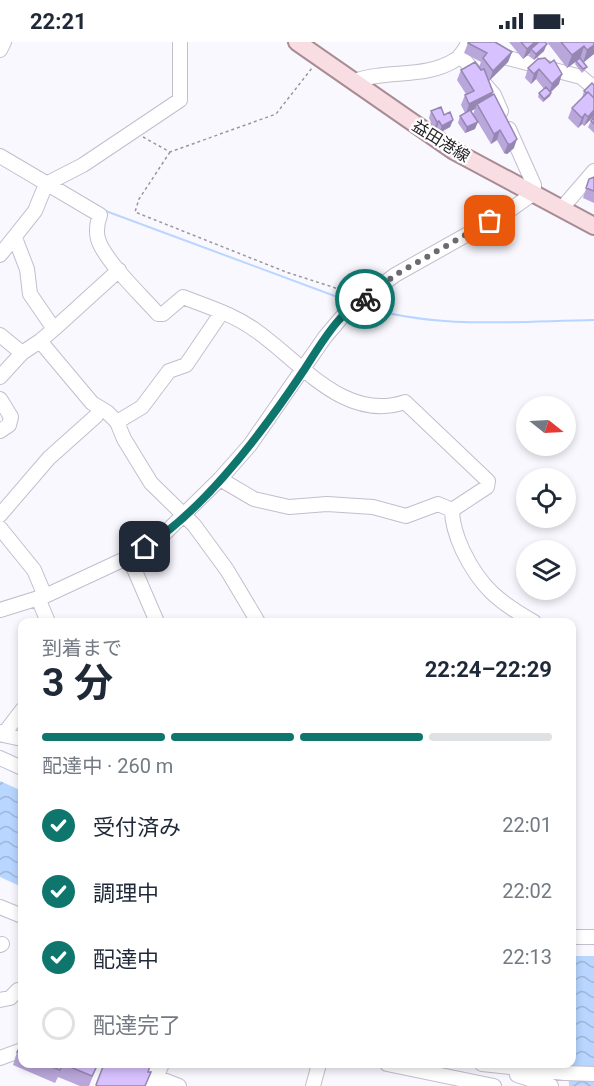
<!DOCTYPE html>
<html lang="ja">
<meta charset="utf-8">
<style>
body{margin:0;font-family:Roboto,"Noto Sans JP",sans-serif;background:#f6f6f7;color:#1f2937;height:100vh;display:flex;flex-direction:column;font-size:22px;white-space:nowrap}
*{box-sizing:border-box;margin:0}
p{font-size:20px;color:#747a83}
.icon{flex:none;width:33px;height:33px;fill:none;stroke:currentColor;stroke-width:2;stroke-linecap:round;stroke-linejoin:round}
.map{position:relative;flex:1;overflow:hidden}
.details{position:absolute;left:18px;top:576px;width:558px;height:450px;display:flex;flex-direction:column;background:#fff;border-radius:12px;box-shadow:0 3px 9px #0003}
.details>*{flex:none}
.needle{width:39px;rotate:108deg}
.tools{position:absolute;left:516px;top:354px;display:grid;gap:12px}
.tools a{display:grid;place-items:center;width:60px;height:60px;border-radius:50%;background:#fff;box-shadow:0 3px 9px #0003;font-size:30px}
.pin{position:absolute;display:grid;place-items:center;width:51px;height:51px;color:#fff;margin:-26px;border-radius:12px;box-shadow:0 3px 9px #0006}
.courier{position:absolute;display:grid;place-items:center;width:60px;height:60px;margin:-30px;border:4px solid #0f766e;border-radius:50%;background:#fff;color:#222;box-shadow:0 2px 8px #0007}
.overview em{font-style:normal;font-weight:700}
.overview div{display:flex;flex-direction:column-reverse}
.overview{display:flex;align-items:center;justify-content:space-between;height:102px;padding:0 24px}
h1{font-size:39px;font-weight:700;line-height:45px}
.bar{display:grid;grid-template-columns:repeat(4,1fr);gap:9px 6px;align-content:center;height:72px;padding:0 24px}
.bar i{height:8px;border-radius:4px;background:#e0e1e3}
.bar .current{background:#0f766e}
.bar p{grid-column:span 4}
ol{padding:0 24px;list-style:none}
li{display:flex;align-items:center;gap:18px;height:66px}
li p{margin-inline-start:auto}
li .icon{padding:6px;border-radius:50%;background:#0f766e;color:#fff;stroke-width:4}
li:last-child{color:#747a83}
li i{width:33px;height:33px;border:3px solid #e0e1e3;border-radius:50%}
.status{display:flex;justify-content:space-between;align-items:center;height:42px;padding:0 30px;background:#fff;direction:ltr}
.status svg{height:16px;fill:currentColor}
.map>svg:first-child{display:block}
</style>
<div class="status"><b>22:21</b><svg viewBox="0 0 49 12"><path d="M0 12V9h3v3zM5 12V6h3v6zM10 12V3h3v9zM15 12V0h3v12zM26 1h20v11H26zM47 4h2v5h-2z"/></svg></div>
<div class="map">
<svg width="594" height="1044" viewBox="0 0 594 1044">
<defs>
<pattern id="water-waves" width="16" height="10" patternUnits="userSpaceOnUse" patternTransform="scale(1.5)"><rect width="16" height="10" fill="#b8d6ff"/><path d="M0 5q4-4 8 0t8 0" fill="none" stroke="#9eb7da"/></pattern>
</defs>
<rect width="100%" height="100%" fill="#faf8ff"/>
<path fill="url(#water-waves)" d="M0,739L22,749V845L0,835Z
M572,914H594V1044H569L568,1022H572Z"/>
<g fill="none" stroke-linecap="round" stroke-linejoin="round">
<path stroke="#b8d6ff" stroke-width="2" d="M103,168L351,260
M362,264C436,288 518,279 594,278"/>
<defs>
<path id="minor" d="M481,0L508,16L581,35L594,46
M0,8L4,0
M460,13L494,53L501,69
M355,39C387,27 425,37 455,18C461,15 465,6 469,0
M0,114L100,173C97,181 96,189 98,197C104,218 143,255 158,272H163L183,255C208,265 233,272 255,288C299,318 344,381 405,360L488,439L487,445L452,468L438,462L406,474L373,465L327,462L289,465L254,457L220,437
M562,166L594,129
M15,196L27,227L30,252L54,287L40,299L92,361L107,370L117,380L124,397L151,441L194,483L227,528L258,580
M0,213L35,169L46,142L83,123L180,58V0
M54,287L119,228
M0,293L22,311L40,299
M0,335L22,311
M0,357L11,375L9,383L0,389
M117,380L142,365L169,329L186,323L222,270
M452,468C452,483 457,496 463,509C481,546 499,560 534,580
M0,473L49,416L96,374L100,367
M0,486L34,528L45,554
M129,515L157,580
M38,556L48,580
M0,568L45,554L129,515L161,495L220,437L250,403L325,295L347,269L395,233L507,170L534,151V143L509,87
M0,690L3,693L22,697
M3,693L22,668
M0,716L22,726
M0,865L22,874
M572,895H594
M0,903L2,902
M0,958L10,956L18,948
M0,1016L22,1008
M122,1022L179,1044
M387,1022L494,1044
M482,1022L565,1031L594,1032
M517,1033L551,1044
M152,1044L162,1022
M313,1044L319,1022"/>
<path id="major" d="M297,0L454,109L594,184"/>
</defs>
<use href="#minor" stroke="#c3becd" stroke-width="16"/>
<use href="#major" stroke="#a98b93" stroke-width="20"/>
<path stroke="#98979d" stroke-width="1.5" stroke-dasharray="3 3" stroke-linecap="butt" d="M143,95L170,110L276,72L312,26
M170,110L139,157L135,170L286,230L351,251"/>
<use href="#minor" stroke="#fff" stroke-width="14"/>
<use href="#major" stroke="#f8dde3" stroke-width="16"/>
</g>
<path fill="#b9a6da" d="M509,0H539L538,1L544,9L534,18L529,14L530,11L523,17Z
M547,0H594L583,21L587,25L585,28L582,31L575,22L576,19L567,26Z
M468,1L512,10L508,20L489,39L488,37L493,50L492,53L514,106L507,112L504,111L497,98L491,102L473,72L475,67L471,69L475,87L465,91L458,81L460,74L465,71L461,63L465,53L466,52L457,38L461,28L479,25L481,20L464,11Z
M538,17L559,42L550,50L551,51L550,54L543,60L538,55L539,51L544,47L536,37L531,42L525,36L528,26Z
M592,41L594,74L584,84L582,82L578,86L568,76L572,66L582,56L584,49Z
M431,69L444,73L453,78L450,85L439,91L437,86L434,87L429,76Z
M594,75V91L588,85L591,79Z
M594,135V161L583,156L589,137Z
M22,1003V1022H98L89,1044H80L58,1035L55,1041L13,1023L17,1010Z"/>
<path fill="#9687b2" d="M535,0H539L537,5L531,7L530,11L523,17L527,7Z
M547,2L544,9L534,18L536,12Z
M594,3V12L583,21L587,8Z
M584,4L580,17L567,26L572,13Z
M512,10L508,20L489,39L493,29Z
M539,27L536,37L531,42L534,32Z
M562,32L559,42L549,52L552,42Z
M493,50L490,60L477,62L475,67L466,72L469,62Z
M551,51L550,54L543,60L544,57Z
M594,68V74L584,84L588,75Z
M585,72L582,82L578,86L582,76Z
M453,78L450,85L439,91L442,84Z
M439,79L437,86L434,87L437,80Z
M478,80L475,87L465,91L467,85Z
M500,88L497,98L491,102L494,92Z
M517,97L514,106L507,112L504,111L508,102Z"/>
<path fill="#d7c1fe" stroke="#9687b2" stroke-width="1.5" d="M469,0H495L512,10L493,29L483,16L487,11L468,1Z
M521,0H535L527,7Z
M539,0H545L547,2L536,12L531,7Z
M561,0H594V3L587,8L584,4L572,13Z
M545,16L550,21L554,18L562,32L552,42L539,27L534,32L528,26L538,17Z
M580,16L587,25L583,27L576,19Z
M475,20L481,28L484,27L493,50L469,62L465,53L474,49L461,28Z
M592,41L594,43V56L588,50L587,51L584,49Z
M546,45L551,51L544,57L539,51Z
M588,50L594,56V68L588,75L585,72L582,76L572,66Z
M494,52L517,97L511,102H508L500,88L494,92L477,62Z
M441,65L444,73L450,70L453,78L442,84L439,79L437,80L431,69Z
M470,68L478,80L467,85L460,74Z
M594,75V82L591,79Z
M594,135V149L586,146L589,137Z
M22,1003V1012L17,1010L20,1004Z
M44,1022H98L92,1034L63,1022L60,1028Z
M104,1022H145L150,1024L148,1030H151L145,1044H98L96,1043Z"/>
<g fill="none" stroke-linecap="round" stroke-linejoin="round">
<path stroke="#6c6a70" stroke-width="6" stroke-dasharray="0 10.8" d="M365,257L395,233L490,179"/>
<path stroke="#0f766e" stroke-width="8" d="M145,505C206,467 264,388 304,328C315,311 325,294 338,279L347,269L365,257"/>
</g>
<g text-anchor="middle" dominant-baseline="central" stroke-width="4.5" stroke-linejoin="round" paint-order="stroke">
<g font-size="16" fill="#1f1e23" stroke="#fff">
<text transform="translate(441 99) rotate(32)">益田港線</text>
</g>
</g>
</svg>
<div class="tools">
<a><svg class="needle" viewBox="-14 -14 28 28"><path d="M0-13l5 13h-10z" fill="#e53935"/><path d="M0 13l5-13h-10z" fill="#747a83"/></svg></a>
<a><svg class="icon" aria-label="locate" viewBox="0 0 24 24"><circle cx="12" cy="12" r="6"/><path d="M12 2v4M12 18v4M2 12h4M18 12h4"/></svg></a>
<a><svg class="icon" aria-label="layers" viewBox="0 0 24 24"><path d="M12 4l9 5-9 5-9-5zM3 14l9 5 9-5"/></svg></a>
</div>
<div class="pin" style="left:490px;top:179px;background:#ea580c"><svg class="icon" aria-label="bag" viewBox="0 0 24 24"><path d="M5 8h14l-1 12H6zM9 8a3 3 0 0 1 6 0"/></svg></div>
<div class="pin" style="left:145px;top:505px;background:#1f2937"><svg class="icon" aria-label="home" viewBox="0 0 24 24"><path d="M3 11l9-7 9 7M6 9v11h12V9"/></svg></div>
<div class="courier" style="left:365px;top:257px"><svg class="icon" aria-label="bike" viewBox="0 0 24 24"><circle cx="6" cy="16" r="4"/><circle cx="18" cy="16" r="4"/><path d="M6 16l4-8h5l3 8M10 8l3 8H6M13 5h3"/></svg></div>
<section class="details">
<div class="overview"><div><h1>3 分</h1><p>到着まで</p></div><em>22:24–22:29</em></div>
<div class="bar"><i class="current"></i><i class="current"></i><i class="current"></i><i></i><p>配達中 · 260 m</p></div>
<ol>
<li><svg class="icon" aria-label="check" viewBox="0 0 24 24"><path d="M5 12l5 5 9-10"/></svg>受付済み<p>22:01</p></li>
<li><svg class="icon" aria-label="check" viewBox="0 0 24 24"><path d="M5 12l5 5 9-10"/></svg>調理中<p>22:02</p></li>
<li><svg class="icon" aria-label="check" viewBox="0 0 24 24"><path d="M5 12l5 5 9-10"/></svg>配達中<p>22:13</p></li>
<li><i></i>配達完了</li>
</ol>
</section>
</div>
